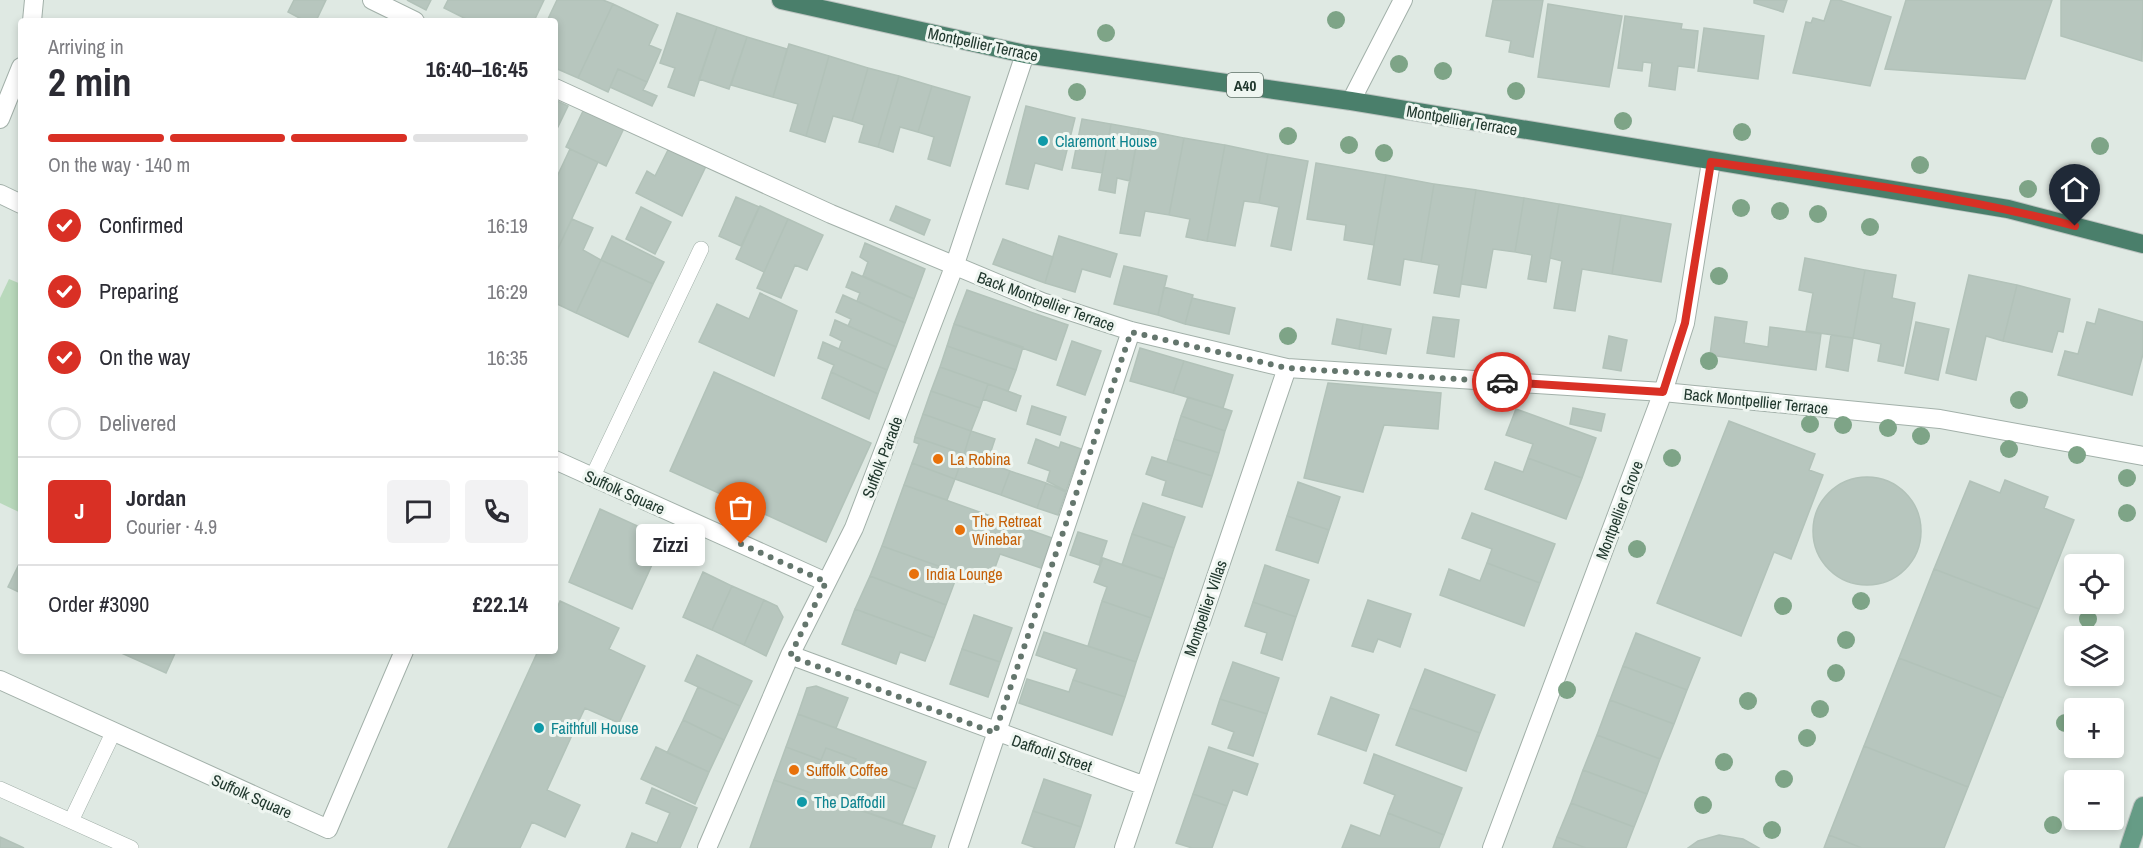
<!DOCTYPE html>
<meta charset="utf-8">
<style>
body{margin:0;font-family:"Archivo Narrow",sans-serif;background:#f2f2f3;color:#2b2b33;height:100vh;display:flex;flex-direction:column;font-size:22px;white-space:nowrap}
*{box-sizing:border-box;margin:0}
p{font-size:20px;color:#7c7c81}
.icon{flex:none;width:33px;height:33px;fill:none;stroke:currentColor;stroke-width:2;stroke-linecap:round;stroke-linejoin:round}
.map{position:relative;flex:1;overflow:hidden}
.side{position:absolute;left:18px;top:18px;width:540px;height:636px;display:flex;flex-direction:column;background:#fff;border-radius:6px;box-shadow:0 3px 9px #0003}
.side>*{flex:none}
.buttons{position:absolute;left:2064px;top:554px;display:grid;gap:12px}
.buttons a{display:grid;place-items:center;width:60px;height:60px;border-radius:6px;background:#fff;box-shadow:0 3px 9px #0003;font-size:30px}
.pin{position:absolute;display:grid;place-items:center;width:51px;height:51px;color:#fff;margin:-62px -26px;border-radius:50% 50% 50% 0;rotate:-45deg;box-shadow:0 0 6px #0007}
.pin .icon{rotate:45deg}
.courier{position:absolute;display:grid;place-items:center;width:60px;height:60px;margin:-30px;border:4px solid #d93025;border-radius:50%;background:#fff;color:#222;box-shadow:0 2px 8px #0007}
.bubble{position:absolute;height:42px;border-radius:6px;background:#fff;box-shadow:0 3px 9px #0003;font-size:20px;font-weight:700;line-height:42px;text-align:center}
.headline em{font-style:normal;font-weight:700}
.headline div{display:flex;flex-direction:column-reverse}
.headline{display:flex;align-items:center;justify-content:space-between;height:102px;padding:0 30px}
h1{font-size:39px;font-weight:700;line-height:45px}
.bar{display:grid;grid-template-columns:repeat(4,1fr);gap:9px 6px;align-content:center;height:72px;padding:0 30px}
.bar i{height:8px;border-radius:4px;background:#e1e1e2}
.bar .on{background:#d93025}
.bar p{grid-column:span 4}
.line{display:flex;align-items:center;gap:15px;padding:0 30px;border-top:2px solid #e1e1e2}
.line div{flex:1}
.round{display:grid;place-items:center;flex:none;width:63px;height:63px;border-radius:6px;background:#f2f2f3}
ol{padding:0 30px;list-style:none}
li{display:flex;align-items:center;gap:18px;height:66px}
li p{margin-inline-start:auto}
li .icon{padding:6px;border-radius:50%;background:#d93025;color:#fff;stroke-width:4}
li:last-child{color:#7c7c81}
li i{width:33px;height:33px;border:3px solid #e1e1e2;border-radius:50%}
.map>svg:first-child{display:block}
</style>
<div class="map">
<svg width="2143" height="848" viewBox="0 0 2143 848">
<rect width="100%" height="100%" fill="#dfe9e3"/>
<path fill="#b9d9bc" d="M9,279L21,284V513L0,503V298Z"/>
<path fill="#b7c6be" stroke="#b2c2b9" stroke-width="1.5" d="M294,0H326L316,21H305L288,12Z
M407,0H431L426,10Z
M448,0H544L534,21H470L444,8Z
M557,0H603L613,4L578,78L555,68V21H547Z
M1493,0H1543L1533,57L1509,52L1511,41L1486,36Z
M1754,0H1787L1783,12L1754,3Z
M1831,0H1839L1891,17L1870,86L1793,73L1806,22L1811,23L1813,18L1824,21Z
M1906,0H2052L2025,79L1885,69Z
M2061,0H2143L2142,61L2061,36Z
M613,4L658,25L649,45L661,50L647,82L618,69L608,92L578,78Z
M1548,4L1622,16L1609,87L1538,77Z
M677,13L717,27L694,96L668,87L675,68L660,63Z
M1625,16L1682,24L1681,29L1698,31L1694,68L1678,66L1675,90L1649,86L1652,63L1643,62L1642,71L1618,68Z
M717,27L747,37L729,89L699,79Z
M1704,28L1764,36L1758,79L1698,71Z
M747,37L787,49L773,97L731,85Z
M789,44L829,56L806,136L790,131L798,104L773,97Z
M829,56L868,68L852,121L833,116L825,142L806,136Z
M868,68L899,76L878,147L859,142L864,125L852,121Z
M618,69L647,82L643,90L657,96L652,106L610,87Z
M899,76L932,86L918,132L900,127L893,152L878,147Z
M932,86L970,97L950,166L928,159L934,137L918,132Z
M555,100L568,106L555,133Z
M1026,106L1075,118L1062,170L1035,163L1028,189L1006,184Z
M584,109L624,128L606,166L566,147Z
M1082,119L1111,124L1102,173L1072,168Z
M1111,124L1139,129L1130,181L1117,178L1115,193L1099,190Z
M1139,129L1184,138L1169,215L1145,211L1140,236L1120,233Z
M1184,138L1225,145L1207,241L1186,237L1190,219L1169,215Z
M1225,145L1268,154L1259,203L1244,201L1235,246L1207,241Z
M670,146L707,164L682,216L636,193L647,171L655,176Z
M570,149L598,162L555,255V181Z
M1268,154L1308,161L1291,250L1271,246L1279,207L1259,203Z
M1316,163L1386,175L1374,245L1344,240L1346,225L1307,219Z
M1386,175L1434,184L1421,262L1404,259L1400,285L1368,279Z
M1434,184L1476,190L1459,297L1434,293L1439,265L1421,262Z
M1476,190L1524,198L1515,252L1493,249L1486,288L1461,284Z
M736,197L759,207L741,246L719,236Z
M1524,198L1559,204L1546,282L1528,279L1532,255L1515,252Z
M1559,204L1621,215L1612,274L1582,269L1575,311L1554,308L1562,261L1550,258Z
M760,206L788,219L764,272L736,259Z
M896,206L930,220L924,235L890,220Z
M641,207L671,222L655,254L626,239Z
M1621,215L1671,224L1661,282L1612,274Z
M572,219L593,228L583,250L601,260L576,313L555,303V255Z
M788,219L823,235L807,270L795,265L781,298L757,288Z
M612,236L664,262L653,284L601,260Z
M1059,236L1117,254L1110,277L1082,269L1075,292L1045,283Z
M1003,239L1053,257L1045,283L993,264Z
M865,243L925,269L914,299L863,276L868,262L860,257Z
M1805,258L1865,270L1853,338L1806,331L1813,293L1799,290Z
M601,260L653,284L628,337L576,313Z
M1124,266L1167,276L1158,315L1114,304Z
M1865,270L1896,275L1892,298L1915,303L1903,366L1878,361L1881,344L1853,338Z
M852,272L914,299L905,323L857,301L860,293L846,287Z
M1969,275L2017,285L2003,341L1986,336L1976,380L1946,373Z
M2017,285L2070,299L2063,332L2058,331L2052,352L2003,341Z
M1164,287L1193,295L1185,324L1158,315Z
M967,290L1068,325L1056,360L954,324Z
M760,293L797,311L774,376L699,342L717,304L749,319Z
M843,295L905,323L896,347L848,326L851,319L836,312Z
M1192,298L1235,308L1229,334L1185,324Z
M2099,309L2143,322V354L2132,395L2058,375L2065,351L2078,354L2087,322L2095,324Z
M1433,317L1459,320L1454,357L1427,353Z
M1715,317L1747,322L1744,343L1768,347L1770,327L1821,334L1816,370L1710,355Z
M1337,319L1363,324L1359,349L1332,344Z
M835,320L896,347L887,370L839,349L842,341L830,335Z
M1916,322L1949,329L1938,380L1905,373Z
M954,324L1023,347L1016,370L947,346Z
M1363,324L1391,329L1386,354L1359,349Z
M1831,335L1853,338L1848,371L1826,367Z
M1609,336L1627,340L1621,371L1603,368Z
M1072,341L1101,351L1085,395L1057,385Z
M823,342L887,370L878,394L831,372L834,365L818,358Z
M947,346L1016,370L1008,391L940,367Z
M1140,348L1184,361L1173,393L1130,381Z
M1184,361L1233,375L1223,408L1173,393Z
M940,367L988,384L980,408L931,391Z
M714,372L871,443L826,542L670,471Z
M831,372L878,394L869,419L822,398Z
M1328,383L1441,393L1438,429L1384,425L1363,492L1304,478Z
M988,384L1021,396L1016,411L983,399Z
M931,391L980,408L971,431L923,414Z
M1188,397L1232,411L1225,431L1181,416Z
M1032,406L1066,417L1060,435L1027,424Z
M1573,408L1605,414L1601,431L1570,424Z
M1516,409L1596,438L1582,478L1528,458L1533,444L1506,435Z
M923,414L971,431L964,454L915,437Z
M1181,416L1225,431L1219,453L1174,439Z
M1729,421L1815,454L1809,470L1823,475L1791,559L1774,552L1741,636L1657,603Z
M971,431L995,439L987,463L964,454Z
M915,437L964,454L955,479L912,463L919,444L914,442Z
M1036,439L1059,448L1061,442L1081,449L1066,491L1047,481L1050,471L1028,463Z
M1174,439L1219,453L1212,476L1167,462Z
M964,454L1010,471L1001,495L955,479Z
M1152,457L1212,476L1202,507L1162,495L1166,481L1146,474Z
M1528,458L1582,478L1566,519L1485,489L1495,462L1523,472Z
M912,463L955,479L947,500L904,485Z
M1010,471L1046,483L1037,508L1001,495Z
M1813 531a54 54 0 1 1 108 0a54 54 0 1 1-108 0Z
M2005,480L2048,497L2044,508L2074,520L2039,609L1934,569L1970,481L2000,493Z
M1298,482L1340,497L1329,530L1287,516Z
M1046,483L1066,492L1058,515L1037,508Z
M904,485L1052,538L1041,568L1000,554L989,584L882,546Z
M1143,503L1185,517L1174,548L1132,534Z
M600,509L664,538L632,609L569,582Z
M1472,513L1555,544L1540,583L1487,563L1492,549L1462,538Z
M1287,516L1329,530L1318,563L1276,550Z
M1078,532L1107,541L1099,565L1070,555Z
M1132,534L1174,548L1164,579L1122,565Z
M882,546L958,573L946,605L870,576Z
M1103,558L1164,579L1151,618L1102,601L1107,587L1094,582Z
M21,560V593L8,587Z
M1487,563L1540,583L1524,626L1440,595L1449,569L1480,581Z
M1265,565L1309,580L1296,617L1253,602Z
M1934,569L2039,609L2003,698L1899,658Z
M703,572L732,586L712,630L683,617Z
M870,576L946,605L934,638L855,609Z
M732,586L764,600L744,645L712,630Z
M764,600L777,606L783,617L766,656L744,645Z
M1368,600L1411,614L1400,647L1378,639L1373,652L1352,646Z
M560,601L619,628L609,649L645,666L619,723L585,708L573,733L547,790L580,805L565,837L532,822L520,848H448L538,651H555V613Z
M1102,601L1151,618L1136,662L1088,646Z
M1253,602L1296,617L1282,660L1261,653L1267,633L1245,626Z
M855,609L934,638L925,661L900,652L896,664L842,644Z
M974,615L1012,628L1000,662L962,649Z
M1044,632L1136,662L1125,697L1073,680L1077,669L1036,655Z
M1636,633L1700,658L1687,690L1623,666Z
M962,649L1000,662L988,697L950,684Z
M117,651H176L166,673Z
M697,655L752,681L740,706L685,681Z
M1899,658L2003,698L1968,787L1864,746Z
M1233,662L1279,678L1267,714L1220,699Z
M1623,666L1687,690L1674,724L1610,700Z
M1425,669L1495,695L1480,733L1410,708Z
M1027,679L1069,692L1073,680L1125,697L1112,735L1019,703Z
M816,686L848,698L836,728L798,714L807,688Z
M698,687L740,706L724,740L683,720Z
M1331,697L1379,715L1366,751L1318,734Z
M1220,699L1267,714L1253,756L1228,748L1234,732L1212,724Z
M1610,700L1674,724L1660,759L1597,735Z
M1410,708L1480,733L1466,771L1396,745Z
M798,714L926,762L916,789L853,766L856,759L826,748L821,760L786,747Z
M683,720L724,740L709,772L667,753Z
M1597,735L1660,759L1647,794L1583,770Z
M1864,746L1968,787L1944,848H1862L1829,835Z
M656,747L709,772L695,804L641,779Z
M786,747L821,760L826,748L856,759L853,766L916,789L902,825L774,780Z
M1209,747L1258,764L1247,795L1233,790L1227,806L1193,794Z
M1374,754L1462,788L1444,835L1388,813L1395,795L1364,783Z
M1583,770L1647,794L1634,827L1571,803Z
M1044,779L1091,795L1081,827L1033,811Z
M774,780L935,836L931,848H750Z
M652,788L697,808L680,848H626L632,833L657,843L670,813L646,803Z
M1193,794L1227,806L1212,848H1192L1176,843Z
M1571,803L1634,827L1626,848H1586L1557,837Z
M1033,811L1081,827L1074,848H1036L1022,843Z
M1388,813L1444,835L1439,848H1342L1351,825L1380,836Z
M1719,835L1743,839L1759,848H1688L1698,841Z
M1829,835L1862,848H1824Z
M0,837L24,848H0Z
M1557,837L1586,848H1553Z"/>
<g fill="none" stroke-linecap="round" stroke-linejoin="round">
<defs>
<path id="service" d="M592,478L701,249
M0,789L131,848
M71,821L113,733"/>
<path id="minor" d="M372,0L415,21
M555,88L831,214L1042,302L1131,331L1287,368L1663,392L1940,419L2143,456
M1351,101L1403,0
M0,194L21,204
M555,460L826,582
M790,655L1145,786
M0,680L328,829L404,651
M707,848L790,655L854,528L954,267L1025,54
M958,848L1131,331
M1124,848L1287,368
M1492,848L1663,392L1685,323L1711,162"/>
<path id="tertiary" d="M32,21L34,0
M0,119L21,67"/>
<path id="primary" d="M2129,848L2143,806"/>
<path id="trunk" d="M781,0L1025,54L1351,101L2008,209L2143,244"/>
</defs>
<use href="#service" stroke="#a2b0a9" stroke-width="16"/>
<use href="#minor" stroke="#a2b0a9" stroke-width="20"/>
<use href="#tertiary" stroke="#a2b0a9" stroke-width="20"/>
<use href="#primary" stroke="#bcc3c0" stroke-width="20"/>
<use href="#trunk" stroke="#bcc3c0" stroke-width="20"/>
<use href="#service" stroke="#fff" stroke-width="15"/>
<use href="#minor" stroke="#fff" stroke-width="18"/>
<use href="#tertiary" stroke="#fff" stroke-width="18"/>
<use href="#primary" stroke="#669c86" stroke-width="18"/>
<use href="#trunk" stroke="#4a7f6b" stroke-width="18"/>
</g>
<g fill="#7ea487">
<circle cx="1336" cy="20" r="9"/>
<circle cx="1106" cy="33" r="9"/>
<circle cx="1399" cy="64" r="9"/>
<circle cx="1443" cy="71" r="9"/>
<circle cx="1516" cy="91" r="9"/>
<circle cx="1077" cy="92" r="9"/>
<circle cx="1623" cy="121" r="9"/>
<circle cx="1742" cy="132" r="9"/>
<circle cx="1288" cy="136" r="9"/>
<circle cx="1349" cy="145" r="9"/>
<circle cx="2100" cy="146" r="9"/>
<circle cx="1384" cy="153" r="9"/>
<circle cx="1920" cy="165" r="9"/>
<circle cx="2028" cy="189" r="9"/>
<circle cx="1741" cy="208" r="9"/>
<circle cx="1780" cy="211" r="9"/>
<circle cx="1818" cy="214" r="9"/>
<circle cx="1870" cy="227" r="9"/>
<circle cx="1719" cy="276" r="9"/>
<circle cx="1288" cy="336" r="9"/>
<circle cx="1709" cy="361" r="9"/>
<circle cx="2019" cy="400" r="9"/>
<circle cx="1810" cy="424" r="9"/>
<circle cx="1843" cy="425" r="9"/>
<circle cx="1888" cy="428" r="9"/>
<circle cx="1921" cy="436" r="9"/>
<circle cx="2009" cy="449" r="9"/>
<circle cx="2077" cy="455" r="9"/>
<circle cx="1672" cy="458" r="9"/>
<circle cx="2127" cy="478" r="9"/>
<circle cx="2127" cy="513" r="9"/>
<circle cx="1637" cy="549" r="9"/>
<circle cx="1861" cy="601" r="9"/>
<circle cx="1783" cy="606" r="9"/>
<circle cx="2088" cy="619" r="9"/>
<circle cx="1846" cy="640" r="9"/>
<circle cx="1836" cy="673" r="9"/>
<circle cx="1567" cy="690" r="9"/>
<circle cx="1748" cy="701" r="9"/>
<circle cx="1820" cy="709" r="9"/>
<circle cx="2065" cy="723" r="9"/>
<circle cx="1807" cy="738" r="9"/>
<circle cx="1724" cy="762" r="9"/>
<circle cx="1784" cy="779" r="9"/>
<circle cx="1703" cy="805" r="9"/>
<circle cx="2053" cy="825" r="9"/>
<circle cx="1772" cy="830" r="9"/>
</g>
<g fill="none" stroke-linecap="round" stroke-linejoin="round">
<path stroke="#64766d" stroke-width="6" stroke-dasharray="0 10.8" d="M741,544L826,582L790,656L995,733L1131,332L1287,368L1502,382"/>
<path stroke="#d93025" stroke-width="8" d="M1502,382L1663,392L1685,323L1711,162C1834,179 1956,195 2075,226"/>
</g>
<g fill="#0f9aa8" stroke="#eff6f1" stroke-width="2">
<circle cx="1043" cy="141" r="6"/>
<circle cx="539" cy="728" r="6"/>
<circle cx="802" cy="802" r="6"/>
</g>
<g fill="#e8710a" stroke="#eff6f1" stroke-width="2">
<circle cx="938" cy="459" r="6"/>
<circle cx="960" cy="530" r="6"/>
<circle cx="914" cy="574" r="6"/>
<circle cx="794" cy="770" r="6"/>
</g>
<g text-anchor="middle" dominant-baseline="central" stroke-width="6" stroke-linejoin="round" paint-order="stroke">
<rect fill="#eff6f1" stroke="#5f7168" stroke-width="1.5" x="1227" y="73" width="36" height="24" rx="4.5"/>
<g font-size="15" font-weight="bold" fill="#21382e">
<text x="1245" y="85">A40</text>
</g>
<g font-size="16" fill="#21382e" stroke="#eff6f1">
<text transform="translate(983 44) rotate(12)">Montpellier Terrace</text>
<text transform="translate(1462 120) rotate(10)">Montpellier Terrace</text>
<text transform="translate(1046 301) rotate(20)">Back Montpellier Terrace</text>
<text transform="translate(1756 401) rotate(6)">Back Montpellier Terrace</text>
<text transform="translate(882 457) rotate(-69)">Suffolk Parade</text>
<text transform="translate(625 492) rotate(24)">Suffolk Square</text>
<text transform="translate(1619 510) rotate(-69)">Montpellier Grove</text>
<text transform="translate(1205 608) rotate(-71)">Montpellier Villas</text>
<text transform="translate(1052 753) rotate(19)">Daffodil Street</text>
<text transform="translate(252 796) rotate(24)">Suffolk Square</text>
</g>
<g font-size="16" fill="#0d838f" stroke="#eff6f1" text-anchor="start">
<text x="1055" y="141">Claremont House</text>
<text x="551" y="728">Faithfull House</text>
<text x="814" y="802">The Daffodil</text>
</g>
<g font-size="16" fill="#c56008" stroke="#eff6f1" text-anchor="start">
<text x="950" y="459">La Robina</text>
<text x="972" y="521">The Retreat<tspan x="972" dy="18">Winebar</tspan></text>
<text x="926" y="574">India Lounge</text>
<text x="806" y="770">Suffolk Coffee</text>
</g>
</g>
</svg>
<div class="buttons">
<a><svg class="icon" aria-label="locate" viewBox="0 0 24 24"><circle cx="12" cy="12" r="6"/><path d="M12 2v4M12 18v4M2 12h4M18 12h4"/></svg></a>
<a><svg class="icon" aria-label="layers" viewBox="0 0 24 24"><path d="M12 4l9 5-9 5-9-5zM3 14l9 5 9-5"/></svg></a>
<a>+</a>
<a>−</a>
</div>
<div class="pin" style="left:741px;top:544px;background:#ea580c"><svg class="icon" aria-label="bag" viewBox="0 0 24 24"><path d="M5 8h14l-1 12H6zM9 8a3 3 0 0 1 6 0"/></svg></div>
<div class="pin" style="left:2075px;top:226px;background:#1f2937"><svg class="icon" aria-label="home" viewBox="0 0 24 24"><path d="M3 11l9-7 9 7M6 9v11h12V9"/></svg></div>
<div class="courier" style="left:1502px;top:382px"><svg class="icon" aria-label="car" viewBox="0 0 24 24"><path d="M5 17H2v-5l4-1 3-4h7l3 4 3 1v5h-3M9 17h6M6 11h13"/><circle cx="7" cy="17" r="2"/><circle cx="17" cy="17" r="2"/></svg></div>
<div class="bubble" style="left:636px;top:524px;width:69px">Zizzi</div>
<section class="side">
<div class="headline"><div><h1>2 min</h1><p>Arriving in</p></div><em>16:40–16:45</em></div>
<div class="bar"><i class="on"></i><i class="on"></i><i class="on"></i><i></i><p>On the way · 140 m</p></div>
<ol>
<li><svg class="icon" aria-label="check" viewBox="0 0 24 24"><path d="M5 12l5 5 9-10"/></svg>Confirmed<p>16:19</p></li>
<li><svg class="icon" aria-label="check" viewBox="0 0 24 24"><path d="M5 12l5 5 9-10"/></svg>Preparing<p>16:29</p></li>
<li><svg class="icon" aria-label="check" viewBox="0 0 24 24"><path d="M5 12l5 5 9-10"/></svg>On the way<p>16:35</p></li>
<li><i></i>Delivered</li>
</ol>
<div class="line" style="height:108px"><b class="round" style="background:#d93025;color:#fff">J</b><div><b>Jordan</b><p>Courier · 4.9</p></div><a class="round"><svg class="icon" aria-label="chat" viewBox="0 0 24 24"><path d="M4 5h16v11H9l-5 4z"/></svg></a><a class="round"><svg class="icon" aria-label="phone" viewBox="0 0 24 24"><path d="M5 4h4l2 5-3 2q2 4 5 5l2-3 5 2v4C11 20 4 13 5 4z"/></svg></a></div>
<div class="line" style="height:78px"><div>Order #3090</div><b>£22.14</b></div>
</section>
</div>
